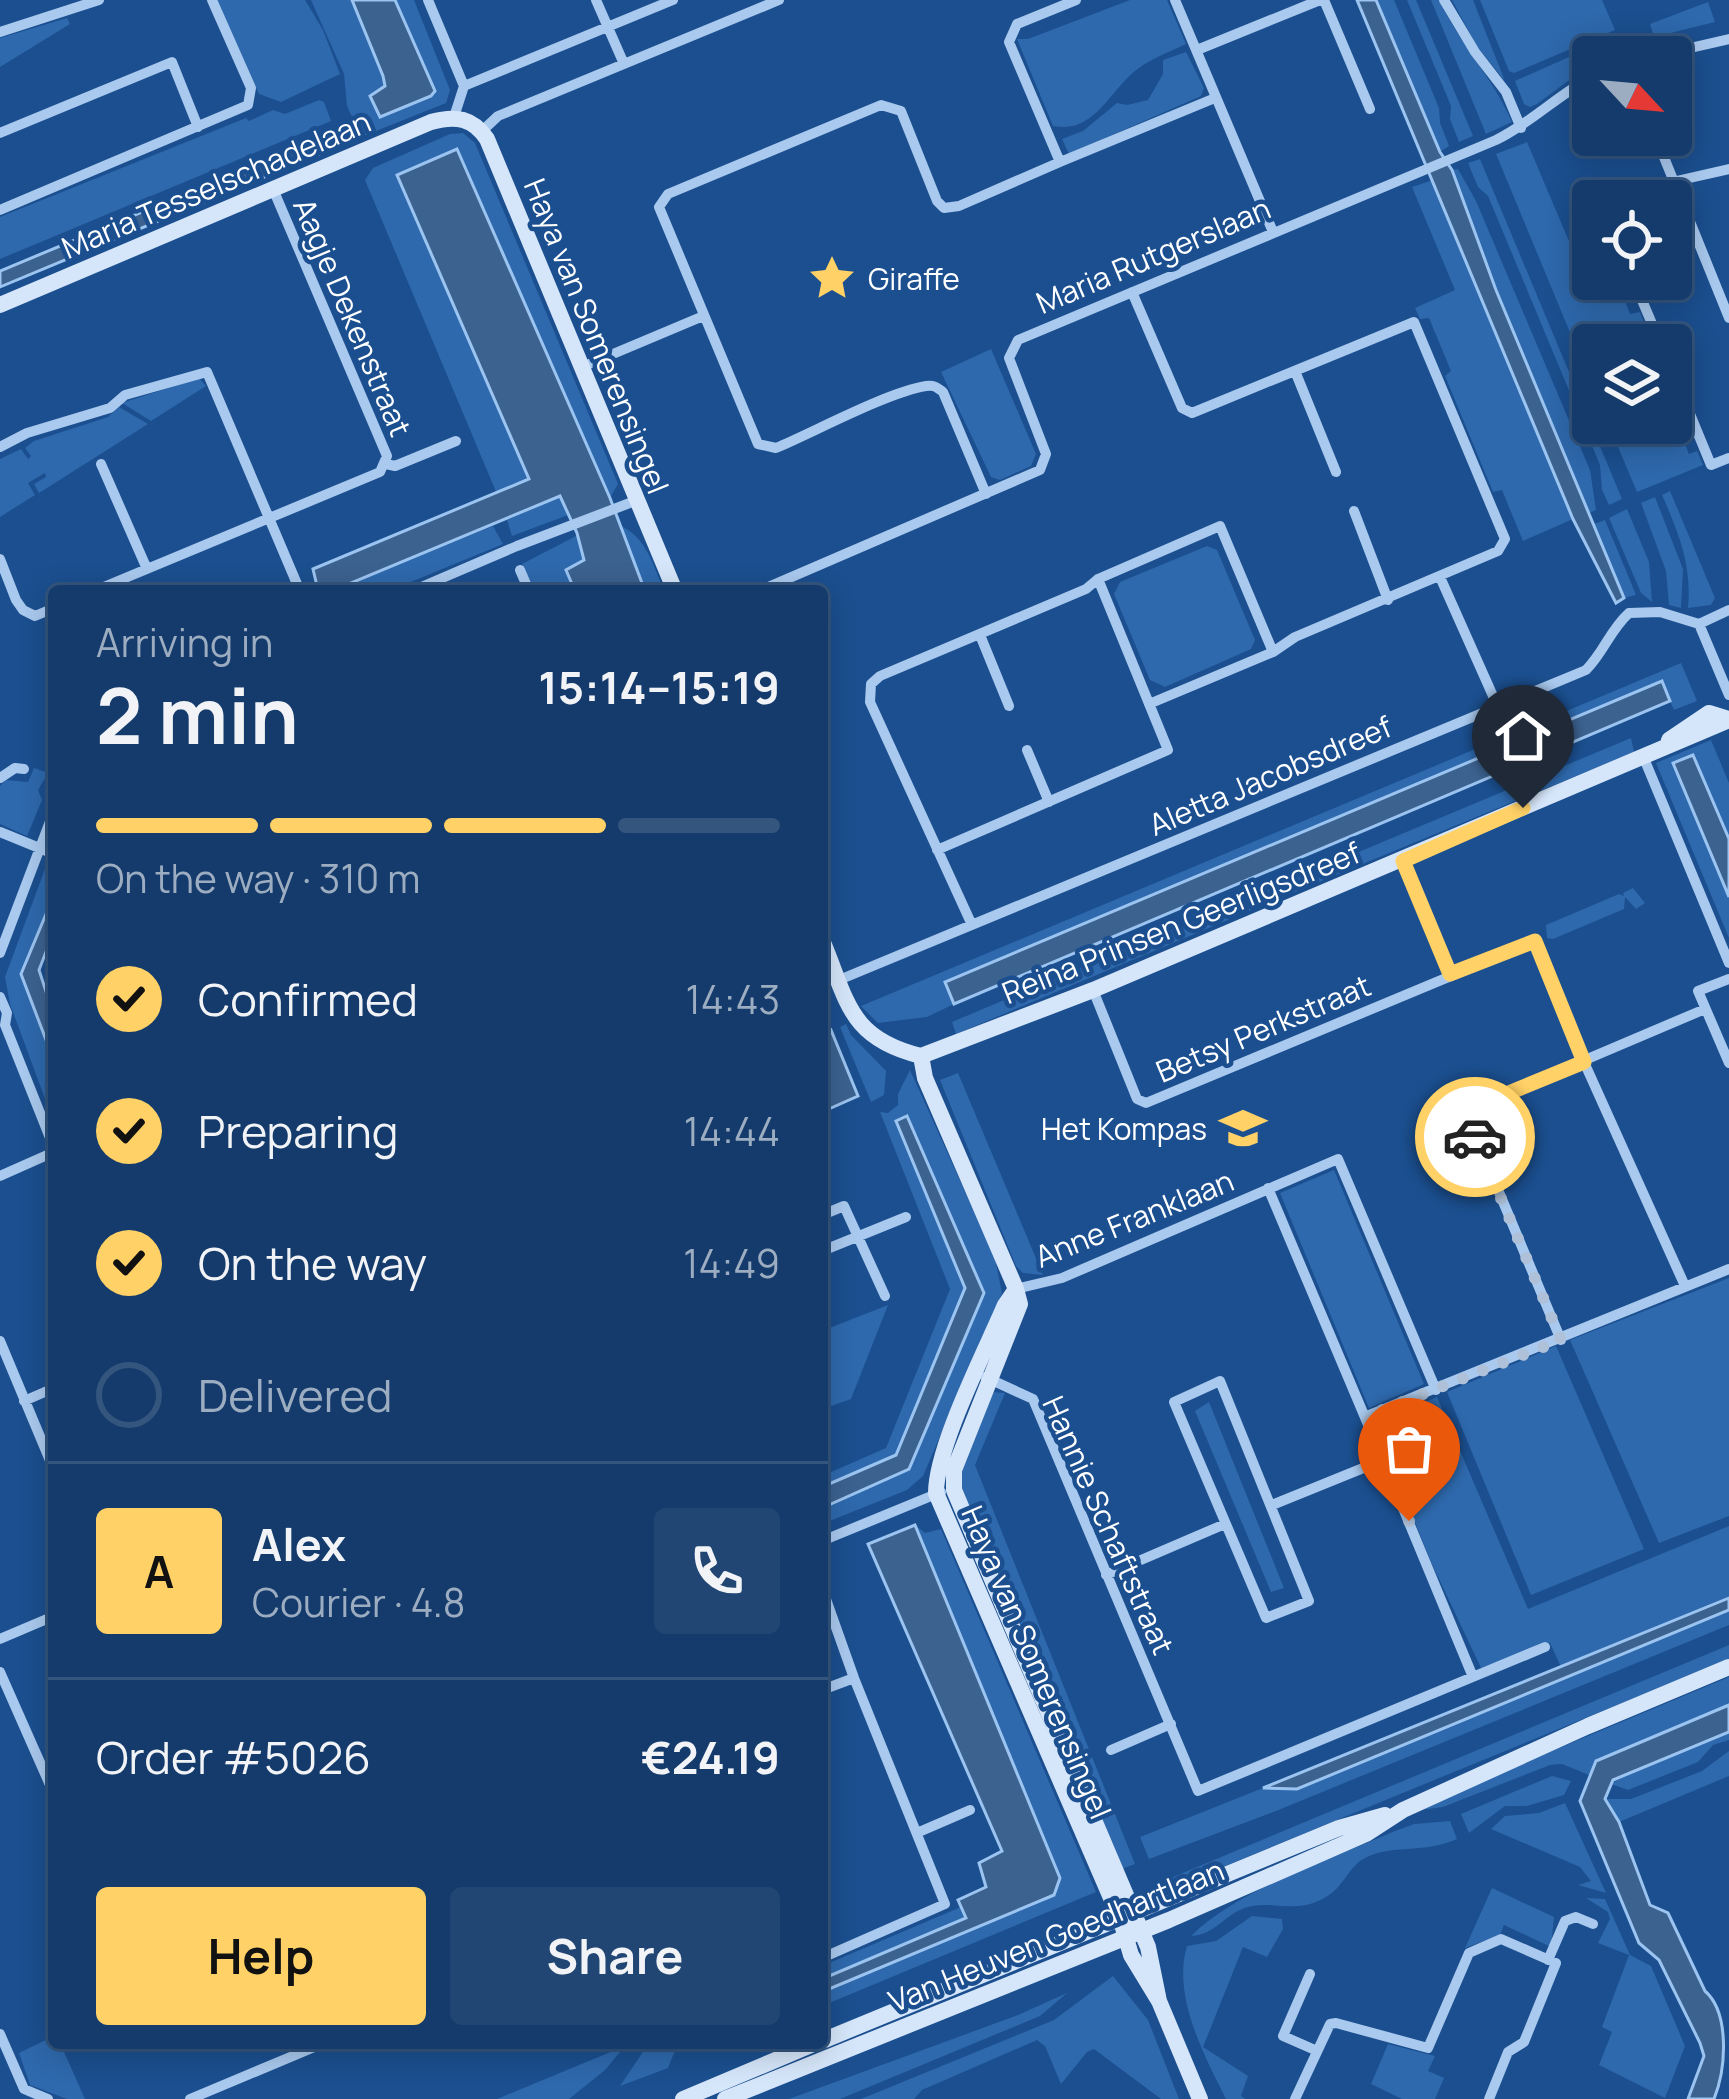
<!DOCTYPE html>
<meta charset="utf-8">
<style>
body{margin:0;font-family:Manrope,sans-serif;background:#214673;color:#f1f3f6;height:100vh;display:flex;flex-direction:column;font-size:45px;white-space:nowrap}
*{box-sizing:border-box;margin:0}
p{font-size:39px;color:#9dadc1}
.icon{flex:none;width:66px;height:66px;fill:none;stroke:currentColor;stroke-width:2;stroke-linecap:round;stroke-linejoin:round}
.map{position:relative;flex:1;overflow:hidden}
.side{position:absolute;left:48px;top:585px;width:780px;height:1464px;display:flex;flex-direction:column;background:#143b6b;border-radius:12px;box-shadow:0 6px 30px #0003,0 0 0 3px #33557e}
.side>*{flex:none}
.needle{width:78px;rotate:116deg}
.controls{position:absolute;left:1572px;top:36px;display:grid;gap:24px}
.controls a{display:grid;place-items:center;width:120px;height:120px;border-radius:12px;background:#143b6b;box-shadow:0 6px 30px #0003,0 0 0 3px #33557e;font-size:60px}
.pin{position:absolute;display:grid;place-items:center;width:102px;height:102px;color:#fff;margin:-123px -51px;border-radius:50% 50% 50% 0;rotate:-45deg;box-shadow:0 0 12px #0007}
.pin .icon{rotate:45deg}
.courier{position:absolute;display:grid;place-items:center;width:120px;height:120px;margin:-60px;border:9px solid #ffd166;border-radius:50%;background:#fff;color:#222;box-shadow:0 3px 15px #0007}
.summary em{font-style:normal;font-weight:700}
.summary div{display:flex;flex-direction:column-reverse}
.summary{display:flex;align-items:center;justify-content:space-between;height:204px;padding:0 48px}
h1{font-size:78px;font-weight:700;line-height:90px}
.bar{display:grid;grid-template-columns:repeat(4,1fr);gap:18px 12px;align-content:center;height:144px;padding:0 48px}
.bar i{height:15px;border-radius:9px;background:#33557e}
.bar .selected{background:#ffd166}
.bar p{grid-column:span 4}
.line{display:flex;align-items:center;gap:30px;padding:0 48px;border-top:3px solid #33557e}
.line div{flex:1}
.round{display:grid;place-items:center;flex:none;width:126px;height:126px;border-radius:12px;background:#214673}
ol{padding:0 48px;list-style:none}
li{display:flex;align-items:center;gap:36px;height:132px}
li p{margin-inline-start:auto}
li .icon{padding:12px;border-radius:50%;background:#ffd166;color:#111;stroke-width:4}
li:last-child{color:#9dadc1}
li i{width:66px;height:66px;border:6px solid #33557e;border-radius:50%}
.action{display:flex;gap:24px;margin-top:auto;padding:24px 48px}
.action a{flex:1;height:138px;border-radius:12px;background:#ffd166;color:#111;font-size:48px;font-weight:700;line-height:138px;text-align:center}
.action a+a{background:#214673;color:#f1f3f6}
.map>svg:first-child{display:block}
</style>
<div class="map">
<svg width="1729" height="2099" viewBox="0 0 1729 2099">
<rect width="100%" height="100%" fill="#1b4f8f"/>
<path fill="#2e69ad" d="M217,0H305L323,30L340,74L281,102L259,94Z
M311,0H352L383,76L385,85L380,91H435L395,0H414L450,90L446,103L361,137L347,106L344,74Z
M1130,0H1167L1186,44C1169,52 1150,59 1135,71C1108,93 1094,134 1053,126L1017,39H1028Z
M1376,0H1394L1439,108L1440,123L1449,146L1440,152Z
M1407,0H1416L1473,136L1459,142L1450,119L1451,106Z
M1431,0H1439C1460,44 1493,78 1512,122L1486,134Z
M1452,0H1473L1505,81L1476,45Z
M1480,0H1602L1615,30L1514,73L1509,71Z
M1708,2L1715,22L1654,37L1650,24Z
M67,18L70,24L0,67V38Z
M1587,49L1592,63L1537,104L1530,107L1524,104L1515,81Z
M1186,52L1204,88L1201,96L1069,154L1062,139L1083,131L1117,103L1127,105L1148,100L1163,74V60Z
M319,100L324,102L331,121L0,259V217L246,118L249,121L273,110L285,114Z
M463,133L475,143L618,484L610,498L457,149L397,176L530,480L497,494L365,180L373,168L450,134Z
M1527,142L1571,246L1593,239V279H1616L1630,314L1640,312L1653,345H1593V388L1496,154Z
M1480,159L1622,499L1609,505L1602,490L1600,465L1488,196L1478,187L1468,163Z
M1458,169L1476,201L1590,470L1596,510L1589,513L1496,290L1452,170Z
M1433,180L1573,519L1523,541L1502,490L1493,492L1445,376L1451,371L1429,318L1420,319L1415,308L1455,290L1412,187Z
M991,349L1036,454L1031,466L1000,480L991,477L941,372Z
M197,376L206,386L151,421L122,403L187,382Z
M119,407L148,424L39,493L34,484L46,477L45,473L28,483L35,495L0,517V459L21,449L28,459L31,456L25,448L34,441L108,417Z
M1671,411L1689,454L1697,451L1703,465L1637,492L1608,423H1671Z
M1670,491L1715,598L1711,605L1688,608C1692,565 1679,534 1662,495Z
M560,496L568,515L512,536L507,520Z
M1655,497L1683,569L1681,608L1669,605L1666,571L1641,503Z
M1627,509L1649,562L1652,602L1641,593L1609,518Z
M1605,520L1636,595L1624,598L1594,524Z
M618,525C645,534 654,566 664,591H645Z
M493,526L503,544L389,591H332Z
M578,535L584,561L566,570L575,591H534L522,564Z
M1207,546L1217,550L1255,640L1251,649L1165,687L1150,680L1114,594L1120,582Z
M1681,663L1697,701L1674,710L1661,682L946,982L954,1004L927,1017L878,1023L861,1006Z
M1631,738L1634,752L1249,911L1246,899Z
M1711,740L1729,783V839L1693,755L1673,764L1729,897V938L1656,763Z
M34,768L48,773L38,790L42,800L27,836L0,824V786L6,780L28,782Z
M54,865V895L21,974L54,1061V1123L10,1004L5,977L45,869Z
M1633,888L1645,903L1636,909L1625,897L1624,909L1553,939L1547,938L1546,925L1619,894L1624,896L1623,893Z
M1232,904L1235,917L956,1034L952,1022Z
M846,1024L851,1035L886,1071L884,1095L871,1102L840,1027Z
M910,1070L995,1258L1002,1293L923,1476L907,1490L822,1524V1508L909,1468L984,1293L897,1121L965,1288L896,1455L822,1487V1476L886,1448L950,1289L880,1112L888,1113L898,1105V1094Z
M958,1073L1043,1275L1023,1273L1016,1266L940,1080Z
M1334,1170L1424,1384L1369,1408L1280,1193Z
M1729,1278V1516L1659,1543L1570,1340Z
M888,1305L851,1399L823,1409L822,1331Z
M1556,1346L1644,1549L1531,1595L1447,1392Z
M992,1392L1005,1393L975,1465L1135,1864L1122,1869L962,1492L961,1473Z
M1437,1397L1528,1609L1729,1526V1598L1561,1667L1550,1643L1481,1668L1431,1562L1375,1423Z
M1209,1402L1284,1588L1271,1592L1195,1411Z
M915,1525L925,1533L941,1529L1096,1892L822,2006V1992L1053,1895L1060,1878Z
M1729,1610V1625L1281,1809L1149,1859L1140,1837L1263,1788L1297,1789Z
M1729,1645V1659L1169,1889L1166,1880Z
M1729,1677V1705L1605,1757L1589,1775L1562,1764L1550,1765L1443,1807L1406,1812Z
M1729,1732V1740L1713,1745L1698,1762L1628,1790L1611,1784L1638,1768Z
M1729,1751V1776L1619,1822L1605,1799H1631L1702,1771Z
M1552,1776L1571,1781L1564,1795L1527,1806H1505L1469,1833L1461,1814Z
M1565,1803L1606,1893L1578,1885L1591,1881L1580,1867L1491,1829L1505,1816L1539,1813Z
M1450,1821L1457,1839C1424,1854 1396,1844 1367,1857C1349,1865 1345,1885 1329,1895C1297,1916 1276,1900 1248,1907C1225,1913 1216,1935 1191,1936C1240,1888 1332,1859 1395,1831L1414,1824Z
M1492,1888L1554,1917L1551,1947L1504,1925L1500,1935L1465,1948Z
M1586,1898L1605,1899L1630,1955L1651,1966L1685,2046L1665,2098L1599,2065L1612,2032L1602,2027L1629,1955L1598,1943L1610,1919L1608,1912Z
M961,1907L967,1918L822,1979V1966Z
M1252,1916L1282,1919L1283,1929L1267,1957L1243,1947L1203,2047L1248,2076L1241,2096L1245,2099H1226C1204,2055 1172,1996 1187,1946L1216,1941Z
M1113,1976L1148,2020L1179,2099H1161L1094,2049L1087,2052L1061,2084L1045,2046L1037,2040L922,2090L914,2099H861L1054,2020Z
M1067,1993L1040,2016L840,2099H789L1018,2015Z
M54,2036V2043H60L85,2099H67L30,2085L19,2053Z
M649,2043H678L668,2068L620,2086Z
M1388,2044L1435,2056L1428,2071L1444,2078L1435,2099H1402L1371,2084Z
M625,2046L605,2070L569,2099H497Z"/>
<path fill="#3c6290" stroke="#9cc4f0" stroke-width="3" d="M352,0H395L435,91L431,96L380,117L370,96L385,86L383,76Z
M1357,0H1376L1440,152L1452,170L1496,290L1624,598L1616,603L1573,519Z
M330,134L334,148L0,287V271Z
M457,149L610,498L645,591H575L566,570L584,560L577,533L560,496L332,591L317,586L313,569L529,479L397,175Z
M1662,681L1670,701L954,1004L945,982Z
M1693,755L1729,839V897L1673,763Z
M54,895V931L39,970L54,1016V1061L21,974Z
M831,1030L858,1096L822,1112V1035Z
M907,1116L984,1293L909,1469L822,1508V1487L896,1455L965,1288L896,1121Z
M915,1525L1060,1878L1054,1895L822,1992V1979L966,1918L958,1900L986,1887L979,1863L1002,1851L868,1544Z
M1729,1598V1610L1297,1789L1263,1788Z
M1729,1705V1732L1613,1780L1605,1799L1619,1822L1650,1905L1668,1913L1705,1991C1729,2012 1727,2066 1714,2099H1688L1704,2056L1700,2043L1659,1960L1639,1943L1580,1801L1596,1761Z"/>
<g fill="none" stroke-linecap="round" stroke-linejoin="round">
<path stroke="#a9c9ee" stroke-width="10" d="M428,0L464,86L454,117
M596,0L624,64
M1076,0L1017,24L1009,42L1060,162L1215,98
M1175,0L1273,232
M1324,0L1370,109
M1444,0L1475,52L1506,92L1521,128
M0,32L99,0
M1197,50L1320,0
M1651,57L1729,39
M464,86L673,0
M482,131L498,116L779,0
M0,133L172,62L198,127
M1655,135L1729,318
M1672,182L1729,169
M0,210L248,105L251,88L212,0
M1633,279L1661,345
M1132,292L1182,408L1192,413L1414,322L1505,539L1498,551L1295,637L1273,652
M582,367L701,317
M1671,368L1711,465L1729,458
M1295,371L1336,472
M0,447L27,433L110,408L125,395L207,372L300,591
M101,464L147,569
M386,464L395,466L456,441
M986,494L943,392C936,387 935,385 926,386C888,392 814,432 776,448L758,444L659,207L668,194L881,105L901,111L937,201L944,208L959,206L1060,162
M1354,511L1388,600
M0,559L16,600L23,610L35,616L54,608
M520,570L529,591
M1440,577L1497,705
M94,591L380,472L387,456L273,189
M412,591L517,546L635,501
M759,591L1040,470L1046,454L1009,358L1018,340L1496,140C1531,123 1558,95 1593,76
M1699,624L1729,695
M1699,624L1729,610
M980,635L1009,706
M1027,750L1049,802
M1643,756L1729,963
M0,778L15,768L24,769
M0,832L54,854
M937,850L1168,750L1098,579
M1403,861L1450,974
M972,925L870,702L871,684L880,676L1086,589L1098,579L1220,526L1273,652L1149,704
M0,953L54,811
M1729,979L1698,991L1729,1063
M839,980L1586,670C1604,652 1610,630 1629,613L1660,612L1699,624
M1093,990L1137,1099L1146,1103L1535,941L1584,1062L1685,1286
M0,997L7,1013L5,1025L54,1148
M0,1176L54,1152
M1268,1188L1383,1460
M822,1215L844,1206L885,1296
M822,1251L906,1217
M1016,1289L1062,1278L1338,1159L1436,1390
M1561,1340L1465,1111L1705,1009
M0,1341L54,1470
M985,1377L1033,1399L1198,1791L1545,1647
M1220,1381L1309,1601L1266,1618L1174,1402Z
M24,1401L54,1388
M1367,1416L1729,1269
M1272,1505L1383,1460L1473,1677
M822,1541L941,1492
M1106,1575L1225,1524
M822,1588L854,1678L945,1904L822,1958
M0,1639L54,1616
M0,1672L50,1785
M822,1690L854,1678
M1111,1750L1171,1724
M54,1827L50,1828L54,1838
M919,1832L970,1810
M1548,1960L1565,1921L1576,1917L1593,1924
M1310,1974L1283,2036L1315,2050
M0,2034L24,2089L48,2099
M190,2099L324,2043
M1295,2099L1330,2024L1336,2023L1428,2048L1469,1953L1501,1939L1556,1963L1524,2042L1508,2052L1489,2099"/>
<path stroke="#d6e6fa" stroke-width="16" d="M0,305L431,122C456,115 473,118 487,139L675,591
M1669,740L1709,713L1729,719
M822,940C848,1001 848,1038 921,1056L925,1078L1016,1289L1020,1304L954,1470V1490L1148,1947L1159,2001
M921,1056L1093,990L1729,720
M1016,1289L1005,1305C985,1352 936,1447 936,1493L1121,1921L1131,1955L1159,2001L1200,2099
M822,2041L1339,1828L1385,1815
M683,2099L816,2043
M725,2099L1169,1920L1366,1834L1403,1810L1588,1726L1729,1667"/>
</g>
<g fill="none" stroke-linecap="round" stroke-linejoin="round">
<path stroke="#afc1d8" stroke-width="12" stroke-dasharray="0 21.6" d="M1409,1521L1367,1416L1561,1340L1475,1137"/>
<path stroke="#ffd166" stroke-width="15" d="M1475,1137L1465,1111L1584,1062L1535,941L1450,974L1403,861L1523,808"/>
</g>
<defs>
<symbol id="sight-bare" viewBox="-9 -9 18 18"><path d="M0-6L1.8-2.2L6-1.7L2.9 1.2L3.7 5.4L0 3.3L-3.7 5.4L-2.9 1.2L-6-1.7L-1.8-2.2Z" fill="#ffd166" stroke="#1b4f8f" stroke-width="2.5" paint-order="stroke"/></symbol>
<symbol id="school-bare" viewBox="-9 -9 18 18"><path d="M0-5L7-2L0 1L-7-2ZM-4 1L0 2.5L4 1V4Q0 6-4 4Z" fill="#ffd166" stroke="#1b4f8f" stroke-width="2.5" paint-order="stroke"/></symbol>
</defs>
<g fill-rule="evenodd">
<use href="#sight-bare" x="799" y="245" width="66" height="66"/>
<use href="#school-bare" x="1210" y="1095" width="66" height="66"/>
</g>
<g text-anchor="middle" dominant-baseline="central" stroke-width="9" stroke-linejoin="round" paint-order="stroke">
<g font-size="30" fill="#fff" stroke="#1b4f8f">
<text transform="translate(216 184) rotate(-23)">Maria Tesselschadelaan</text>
<text transform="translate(1153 255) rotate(-23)">Maria Rutgerslaan</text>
<text transform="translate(353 317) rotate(67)">Aagje Dekenstraat</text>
<text transform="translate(597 336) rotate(68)">Haya van Somerensingel</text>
<text transform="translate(1270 775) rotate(-23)">Aletta Jacobsdreef</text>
<text transform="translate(1181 922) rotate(-22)">Reina Prinsen Geerligsdreef</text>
<text transform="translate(1263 1028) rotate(-23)">Betsy Perkstraat</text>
<text transform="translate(1134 1218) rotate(-22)">Anne Franklaan</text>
<text transform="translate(1109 1525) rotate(66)">Hannie Schaftstraat</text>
<text transform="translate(1037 1662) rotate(67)">Haya van Somerensingel</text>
<text transform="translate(1056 1935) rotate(-22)">Van Heuven Goedhartlaan</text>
</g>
<g font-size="30" fill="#fff" stroke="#1b4f8f" text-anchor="start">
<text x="868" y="278">Giraffe</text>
<text x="1207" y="1128" text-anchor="end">Het Kompas</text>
</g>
</g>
</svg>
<div class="controls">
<a><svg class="needle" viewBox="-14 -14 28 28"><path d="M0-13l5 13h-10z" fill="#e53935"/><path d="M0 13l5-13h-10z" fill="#9dadc1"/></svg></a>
<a><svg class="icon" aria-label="locate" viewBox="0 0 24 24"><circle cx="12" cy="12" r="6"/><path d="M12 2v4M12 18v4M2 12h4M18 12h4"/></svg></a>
<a><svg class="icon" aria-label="layers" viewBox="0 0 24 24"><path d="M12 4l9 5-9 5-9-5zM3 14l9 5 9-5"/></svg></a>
</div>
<div class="pin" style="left:1409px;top:1521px;background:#ea580c"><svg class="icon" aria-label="bag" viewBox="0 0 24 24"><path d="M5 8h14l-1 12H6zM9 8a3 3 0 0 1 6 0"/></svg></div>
<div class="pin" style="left:1523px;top:808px;background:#1f2937"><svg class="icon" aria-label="home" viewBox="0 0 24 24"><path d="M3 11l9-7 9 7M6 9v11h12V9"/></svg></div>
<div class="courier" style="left:1475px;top:1137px"><svg class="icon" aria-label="car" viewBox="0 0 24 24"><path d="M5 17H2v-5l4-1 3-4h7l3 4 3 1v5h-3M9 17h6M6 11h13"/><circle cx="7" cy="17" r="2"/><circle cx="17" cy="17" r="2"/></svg></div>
<section class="side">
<div class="summary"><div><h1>2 min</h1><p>Arriving in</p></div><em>15:14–15:19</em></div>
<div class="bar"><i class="selected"></i><i class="selected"></i><i class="selected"></i><i></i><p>On the way · 310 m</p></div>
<ol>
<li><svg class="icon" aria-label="check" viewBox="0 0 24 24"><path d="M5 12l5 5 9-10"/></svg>Confirmed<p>14:43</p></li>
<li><svg class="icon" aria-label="check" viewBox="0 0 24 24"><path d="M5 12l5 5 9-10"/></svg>Preparing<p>14:44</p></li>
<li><svg class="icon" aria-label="check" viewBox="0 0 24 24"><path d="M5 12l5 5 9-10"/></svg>On the way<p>14:49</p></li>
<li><i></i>Delivered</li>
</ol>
<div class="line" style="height:216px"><b class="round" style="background:#ffd166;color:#111">A</b><div><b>Alex</b><p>Courier · 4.8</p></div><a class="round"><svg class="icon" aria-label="phone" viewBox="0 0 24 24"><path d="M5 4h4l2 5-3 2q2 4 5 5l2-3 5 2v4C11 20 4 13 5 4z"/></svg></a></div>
<div class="line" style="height:156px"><div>Order #5026</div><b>€24.19</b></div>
<div class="action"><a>Help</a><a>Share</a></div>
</section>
</div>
